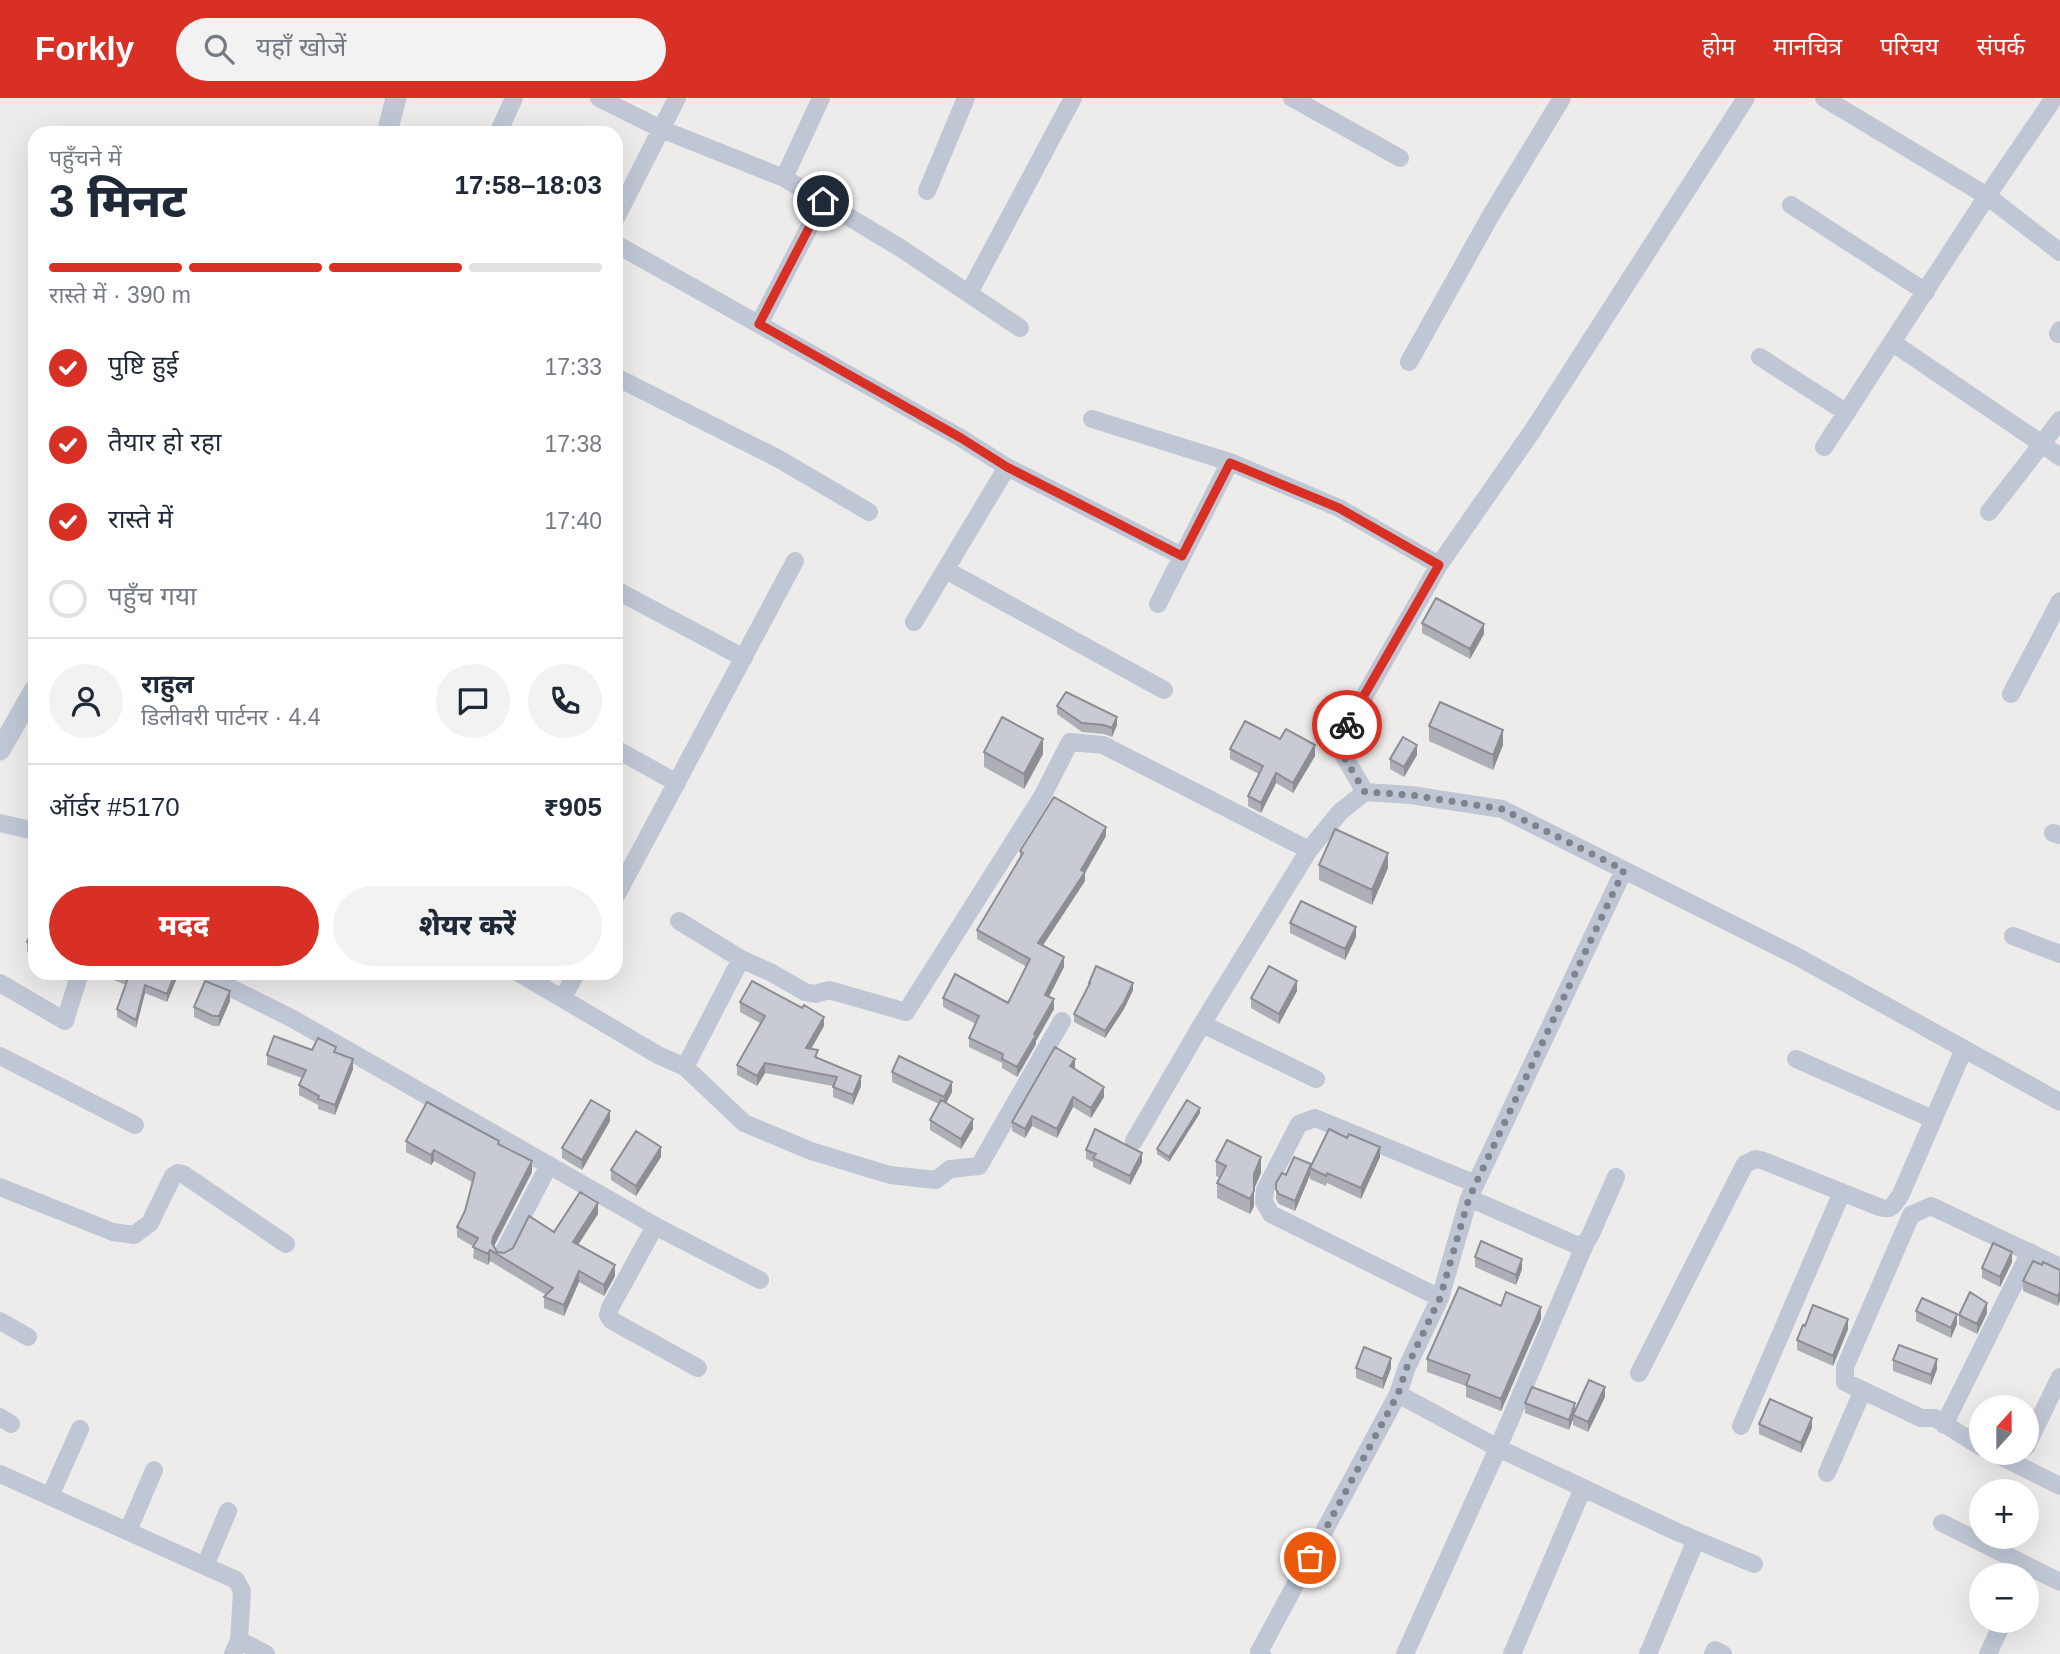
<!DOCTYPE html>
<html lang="hi">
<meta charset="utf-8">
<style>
body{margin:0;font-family:Helvetica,"Noto Sans Devanagari",sans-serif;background:#f2f2f3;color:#1f2937;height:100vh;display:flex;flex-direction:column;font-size:26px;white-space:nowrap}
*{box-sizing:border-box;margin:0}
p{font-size:23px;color:#747a83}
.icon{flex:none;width:38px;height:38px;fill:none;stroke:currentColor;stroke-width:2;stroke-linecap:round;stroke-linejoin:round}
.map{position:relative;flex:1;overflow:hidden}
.side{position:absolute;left:28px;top:28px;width:595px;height:854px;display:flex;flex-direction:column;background:#fff;border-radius:21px;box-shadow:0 7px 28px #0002}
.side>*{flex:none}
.needle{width:46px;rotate:21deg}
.fabs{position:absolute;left:1969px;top:1297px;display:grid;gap:14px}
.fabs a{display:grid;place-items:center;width:70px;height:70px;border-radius:50%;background:#fff;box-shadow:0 7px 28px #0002;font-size:35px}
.pin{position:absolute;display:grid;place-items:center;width:60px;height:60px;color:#fff;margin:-30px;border:4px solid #fff;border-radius:50%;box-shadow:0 2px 7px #0007}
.courier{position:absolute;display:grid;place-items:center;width:70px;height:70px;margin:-35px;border:5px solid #d93025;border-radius:50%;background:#fff;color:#222;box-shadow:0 2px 9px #0007}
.overview em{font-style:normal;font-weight:800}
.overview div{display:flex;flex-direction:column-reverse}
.overview{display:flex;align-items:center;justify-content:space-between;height:119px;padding:0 21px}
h1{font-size:46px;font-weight:800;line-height:52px}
.bar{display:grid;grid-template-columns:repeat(4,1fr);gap:10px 7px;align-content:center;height:84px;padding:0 21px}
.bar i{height:9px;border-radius:5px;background:#e0e1e3}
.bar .current{background:#d93025}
.bar p{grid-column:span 4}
.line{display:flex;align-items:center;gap:18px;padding:0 21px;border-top:2px solid #e0e1e3}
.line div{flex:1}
.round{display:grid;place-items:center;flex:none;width:74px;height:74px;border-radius:37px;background:#f2f2f3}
ol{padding:0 21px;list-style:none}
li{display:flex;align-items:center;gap:21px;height:77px}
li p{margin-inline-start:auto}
li .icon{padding:7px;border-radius:50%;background:#d93025;color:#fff;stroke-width:4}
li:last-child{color:#747a83}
li i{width:38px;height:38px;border:4px solid #e0e1e3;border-radius:50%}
.cta{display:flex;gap:14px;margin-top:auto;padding:14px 21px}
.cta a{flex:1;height:80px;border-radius:42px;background:#d93025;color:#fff;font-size:28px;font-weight:800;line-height:80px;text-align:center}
.cta a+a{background:#f2f2f3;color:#1f2937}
header{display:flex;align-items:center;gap:42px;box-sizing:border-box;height:98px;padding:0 35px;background:#d93025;color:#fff}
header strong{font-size:33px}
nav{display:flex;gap:38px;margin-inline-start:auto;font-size:24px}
.search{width:490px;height:63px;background:#f2f2f3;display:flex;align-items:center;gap:18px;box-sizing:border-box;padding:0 24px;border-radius:38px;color:#747a83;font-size:26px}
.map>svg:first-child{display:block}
</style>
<header>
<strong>Forkly</strong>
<div class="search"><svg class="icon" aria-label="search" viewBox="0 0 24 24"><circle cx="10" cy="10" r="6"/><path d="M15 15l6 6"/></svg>यहाँ खोजें</div>
<nav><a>होम</a><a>मानचित्र</a><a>परिचय</a><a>संपर्क</a></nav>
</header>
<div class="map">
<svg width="2060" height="1556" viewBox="0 0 2060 1556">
<rect width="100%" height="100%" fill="#eeebeb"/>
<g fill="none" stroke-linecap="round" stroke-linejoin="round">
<path stroke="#bfc7d5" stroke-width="18" d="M599,0L661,31L784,80L902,151L1020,230
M1292,0L1400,60
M1824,0L1987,98L1824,349
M2054,0L1987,98L2060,154
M498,35L514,0
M784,80L821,0
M927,93L966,0
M1791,107L1926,194
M616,120L677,0
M616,146L961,340L1007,369L1182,458
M969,195L1073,0
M759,226L823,103
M2058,236L2060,232
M1893,245L2042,346L1989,414
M1760,259L1847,315
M1409,264L1491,117L1562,0
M616,279L779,361L869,414
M1092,321L1230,364
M2060,322L2042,346L2060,359
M946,472L1164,592
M616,492L744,560
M1158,506L1230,364L1339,410L1439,467
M914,524L1007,369
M2011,596L2060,503
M616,651L677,685
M1365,694L1337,646L1439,467L1533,332L1746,0
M0,725L35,733
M2053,735L2060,737
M616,798L795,463
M679,823L741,861
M2013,838L2060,856
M215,875L216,881L223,886L293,921L659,1130L760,1182
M519,875L658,957L685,969L741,861L772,875L805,894L815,896L829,892L906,914L1043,697L1070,644L1103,647L1309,752L1340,714L1365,694L1411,697L1502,711L1798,859L2060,1004
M0,885L65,923L80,875
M563,900L576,875
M1202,926L1316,981
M0,958L135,1027
M1796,961L1933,1021
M685,969L744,1025L811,1053L890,1077L936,1082L950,1071L979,1068L1062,923
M1134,1043L1202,926L1309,752
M0,1089L113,1134L134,1137L150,1125L173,1078L178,1075L183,1076L286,1146
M1469,1100L1574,1146C1583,1148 1586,1145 1590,1138L1616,1079
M655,1128L610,1210L608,1217L611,1222L698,1270
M503,1155L549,1067
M1440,1200L1271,1116L1264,1104L1265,1092L1299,1026L1315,1020L1476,1086
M0,1223L28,1239
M1639,1275L1745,1066L1756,1061L1764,1063L1874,1107C1890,1114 1892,1110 1901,1096L1964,951
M1398,1296L1498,1350L1677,1434L1754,1466
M0,1319L11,1326
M1944,1327L2030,1154
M1741,1328L1842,1094
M1981,1349L1935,1320H1921L1845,1284V1269L1911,1117L1931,1108L2060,1169
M2026,1349L2060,1279
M1992,1354L2060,1388
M1827,1375L1863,1292
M0,1376L236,1482L242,1493L239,1542L233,1556
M50,1398L80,1331
M1942,1425L2060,1484
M128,1433L154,1372
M205,1468L228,1413
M239,1542L266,1556
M1262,1556L1259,1554L1398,1296L1407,1269L1440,1200L1469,1100L1624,772
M1405,1556L1498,1350L1586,1144
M1512,1556L1583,1390
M1648,1556L1696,1442
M1713,1556L1715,1552L1723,1556
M1988,1556L2004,1522"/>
<path stroke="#bfc7d5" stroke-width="21" d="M387,35L396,0
M0,652L35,591"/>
</g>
<path fill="#adafb6" d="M1422,525L1484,536L1470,561L1422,535Z
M1057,608L1117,627L1112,639L1104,636L1082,634L1057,616Z
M1429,628L1503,647L1493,672L1429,643Z
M1230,651L1315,658L1293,695L1276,685L1261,715L1248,708V698L1259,676L1230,661Z
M984,654L1043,656L1024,691L984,669Z
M1417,657L1404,679L1390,671V661Z
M1106,738L1085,775V783L1042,848L1064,869L1049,899L1054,911L1036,943V946L1017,979L1002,970V965L969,949V940L976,926L943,909V900L1008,905L1027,869L977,841V832L1020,760V753Z
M1319,767L1388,770L1372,807L1319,782Z
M35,825V858L27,854V844Z
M1290,825L1356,839L1345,862L1290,835Z
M111,875H179L167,904L145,895L136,930L117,919V911L126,887L111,881Z
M1089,885L1133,892L1124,911L1105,940L1074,924V916L1089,888Z
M1297,893L1279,926L1251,910V900Z
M230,903L219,928H213L194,919V909Z
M740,904L824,928L811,951L818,960L861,988L853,1007L833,999V988L765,975L757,988L737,977V967L760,925L740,914Z
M312,952L336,954L353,971L335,1017L318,1011V1007L299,997V987L302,980L267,967V957Z
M1075,970L1074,971L1104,999L1091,1020L1073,1009L1057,1040L1032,1028L1025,1040L1012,1033V1024Z
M892,974L952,994L946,1005L973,1031L961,1051L930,1032V1022L939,1006L892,984Z
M1200,1015L1169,1064L1157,1056V1051Z
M610,1023L582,1072L562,1060V1050Z
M406,1043L499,1046L532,1074L494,1148L497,1154L504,1155L598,1116L578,1146L615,1178L604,1198L579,1184L564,1218L544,1210V1199L546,1197L490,1163L488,1167L473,1160L474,1149L457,1139V1129L465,1113L472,1084L434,1063L431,1067L406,1054Z
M1086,1052L1142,1064L1130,1087L1093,1069V1064L1086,1061Z
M661,1059L636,1098L611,1082V1072Z
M1380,1059L1361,1101L1327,1085L1326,1088L1310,1081V1077L1295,1113L1279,1106L1276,1101V1085L1286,1077L1311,1070Z
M1216,1063L1261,1075L1254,1091V1108L1250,1116L1217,1100V1085L1220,1080L1216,1078Z
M1475,1159L1522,1171L1516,1187L1475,1169Z
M2012,1164L2000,1189L1982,1180V1170Z
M2042,1167L2060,1172L2058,1208L2023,1193V1183Z
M1501,1208L1541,1221L1501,1313L1466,1299V1288L1427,1274V1261Z
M1916,1213L1957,1226L1951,1240L1916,1223Z
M1987,1215L1977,1236L1959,1227V1217Z
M1848,1231L1833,1268L1797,1252V1242Z
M1893,1262L1937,1271L1931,1287L1893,1273Z
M1356,1270H1391L1383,1291L1356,1280Z
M1605,1299L1588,1334L1573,1327V1321L1569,1332L1525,1315V1305L1575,1312Z
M1759,1326L1812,1330L1801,1355L1759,1336Z"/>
<path fill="#8d8e94" d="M1484,526V536L1470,561V551Z
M1117,619V627L1112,639V630Z
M1503,632V647L1493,672V657Z
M1043,641V656L1024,691V676Z
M1315,647V658L1293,695V685Z
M1417,647V657L1404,679V669Z
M1276,675V685L1261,715V705Z
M1106,729V738L1085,775V783L1038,855V845Z
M1388,755V770L1372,807V792Z
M1356,829V839L1345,862V851Z
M1064,859V869L1045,906V897Z
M175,875H179L167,904V896Z
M1297,883V893L1279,926V916Z
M1133,885V892L1124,911L1105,940V933Z
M145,887V895L136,930V922Z
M230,893V903L219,928V918Z
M1054,901V911L1036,943V946L1017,979V969Z
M824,919V928L806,960V950Z
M353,961V971L335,1017V1007Z
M1075,961V970L1070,978V968Z
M765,965V975L757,988V978Z
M861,978V988L853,1007V997Z
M952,984V994L944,1009V999Z
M1104,989V999L1091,1020V1010Z
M1073,999V1009L1057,1040V1031Z
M1200,1010V1015L1169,1064V1059Z
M610,1013V1023L582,1072V1062Z
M1032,1018V1028L1025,1040V1031Z
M973,1021V1031L961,1051V1041Z
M661,1049V1059L636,1098V1088Z
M1380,1049V1059L1361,1101V1090Z
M434,1052V1063L431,1067V1057Z
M1142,1055V1064L1130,1087V1078Z
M1261,1059V1075L1254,1091V1076Z
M532,1063V1074L493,1150L492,1156L493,1139Z
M1311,1066L1310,1077L1295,1113V1103Z
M1254,1093V1108L1250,1116V1101Z
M598,1105V1116L573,1155V1144Z
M490,1152V1163L488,1167V1156Z
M2012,1154V1164L2000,1189V1179Z
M1522,1161V1171L1516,1187V1177Z
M615,1167V1178L604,1198V1187Z
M579,1173V1184L564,1218V1207Z
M2060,1193V1203L2058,1208V1198Z
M1987,1205V1215L1977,1236V1226Z
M1541,1209V1221L1501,1313V1301Z
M1957,1216V1226L1951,1240V1230Z
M1848,1221V1231L1833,1268V1258Z
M1391,1260V1270L1383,1291V1281Z
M1937,1261V1271L1931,1287V1277Z
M1605,1289V1299L1588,1334V1324Z
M1575,1305V1315L1573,1317V1321L1569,1332V1322Z
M1812,1320V1330L1801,1355V1345Z"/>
<path fill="#c9cbd4" stroke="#8d8e94" stroke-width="2" d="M1436,500L1484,526L1470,551L1422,525Z
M1066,594L1117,619L1112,630L1104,627L1082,625L1057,608Z
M1440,604L1503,632L1493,657L1429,628Z
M1002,619L1043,641L1024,676L984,654Z
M1245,623L1280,641L1286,631L1315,647L1293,685L1276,675L1261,705L1248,698L1263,668L1230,651Z
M1403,639L1417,647L1404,669L1390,661Z
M1054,699L1106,729L1081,772L1085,774L1038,845L1064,859L1045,897L1054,901L1034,936L1036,937L1017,969L1002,961L1003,956L969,940L979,918L943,900L955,876L1008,905L1030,861L977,832L1023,755L1020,753Z
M1335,731L1388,755L1372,792L1319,767Z
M1301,803L1356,829L1345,851L1290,825Z
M35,825V848L27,844Z
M1096,868L1133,885L1124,904L1105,933L1074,916L1090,885H1089Z
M1269,868L1297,883L1279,916L1251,900Z
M115,875H175L167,896L145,887L136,922L117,911L128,880Z
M205,883L230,893L219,918H213L194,909Z
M752,883L802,910L804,907L824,919L806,950L818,952L815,959L861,978L853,997L833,989L837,979L765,965L757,978L737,967L765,918L740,904Z
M274,938L312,952L318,940L336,949L334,954L353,961L335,1007L318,1001L319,998L299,987L306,972L267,957Z
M1055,949L1075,961L1070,968L1104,989L1091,1010L1073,999L1057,1031L1032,1018L1025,1031L1012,1024Z
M899,958L952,984L944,999L892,974Z
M591,1002L610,1013L582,1062L562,1050Z
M941,1002L973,1021L961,1041L930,1022Z
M1187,1002L1200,1010L1169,1059L1157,1051Z
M427,1004L499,1043L498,1046L532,1063L493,1139L492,1145L497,1154L504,1155L513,1150L529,1118L554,1134L580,1094L598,1105L573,1144L615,1167L604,1187L579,1173L564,1207L544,1199L553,1190L490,1152L488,1156L473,1149L478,1140L457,1129L465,1113L475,1075L434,1052L431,1057L406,1043Z
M1095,1031L1142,1055L1130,1078L1093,1060L1096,1056L1086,1052Z
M1329,1031L1347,1040L1349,1036L1380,1049L1361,1090L1327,1075L1326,1078L1310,1070Z
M636,1033L661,1049L636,1088L611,1072Z
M1227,1042L1261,1059L1254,1076V1093L1250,1101L1217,1085L1226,1068L1216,1063Z
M1294,1059L1311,1066L1295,1103L1279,1096L1276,1091V1085L1282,1075L1286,1077Z
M1481,1143L1522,1161L1516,1177L1475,1159Z
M1993,1145L2012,1154L2000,1179L1982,1170Z
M2033,1163L2042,1167L2043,1164L2060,1172V1193L2058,1198L2023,1183Z
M1459,1189L1501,1208L1506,1194L1541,1209L1501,1301L1466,1287L1470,1277L1427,1261Z
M1970,1194L1987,1205L1977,1226L1959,1217Z
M1922,1200L1957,1216L1951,1230L1916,1213Z
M1813,1207L1848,1221L1833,1258L1797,1242L1803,1227L1805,1228Z
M1899,1247L1937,1261L1931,1277L1893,1262Z
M1364,1249L1391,1260L1383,1281L1356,1270Z
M1589,1282L1605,1289L1588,1324L1573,1317Z
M1532,1289L1575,1305L1569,1322L1525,1305Z
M1770,1301L1812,1320L1801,1345L1759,1326Z"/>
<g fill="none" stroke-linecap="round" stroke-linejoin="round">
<path stroke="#7e838d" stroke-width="7" stroke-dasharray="0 12.6" d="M1310,1460L1398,1296L1407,1269L1440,1200L1469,1100L1624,772L1502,711L1411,697L1365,694L1336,646L1347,627"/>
<path stroke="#d93025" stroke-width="9" d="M823,103L759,226L961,340L1007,369L1182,458L1230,365L1339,410L1439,467L1347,627"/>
</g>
</svg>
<div class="fabs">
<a><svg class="needle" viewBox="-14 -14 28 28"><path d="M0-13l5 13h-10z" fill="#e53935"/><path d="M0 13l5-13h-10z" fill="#747a83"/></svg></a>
<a>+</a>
<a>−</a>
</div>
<div class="pin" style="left:1310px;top:1460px;background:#ea580c"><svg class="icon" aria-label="bag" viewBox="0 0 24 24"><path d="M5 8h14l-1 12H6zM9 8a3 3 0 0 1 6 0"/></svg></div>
<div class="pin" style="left:823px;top:103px;background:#1f2937"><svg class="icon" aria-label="home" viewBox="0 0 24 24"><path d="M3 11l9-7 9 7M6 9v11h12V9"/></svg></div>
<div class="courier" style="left:1347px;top:627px"><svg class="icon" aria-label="bike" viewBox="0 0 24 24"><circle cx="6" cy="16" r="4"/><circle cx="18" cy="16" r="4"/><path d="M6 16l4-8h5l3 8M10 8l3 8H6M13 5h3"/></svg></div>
<section class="side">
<div class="overview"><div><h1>3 मिनट</h1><p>पहुँचने में</p></div><em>17:58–18:03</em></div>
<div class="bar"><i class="current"></i><i class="current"></i><i class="current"></i><i></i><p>रास्ते में · 390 m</p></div>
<ol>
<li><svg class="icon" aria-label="check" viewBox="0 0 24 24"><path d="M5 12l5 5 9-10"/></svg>पुष्टि हुई<p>17:33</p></li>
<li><svg class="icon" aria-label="check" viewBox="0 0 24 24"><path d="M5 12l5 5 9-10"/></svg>तैयार हो रहा<p>17:38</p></li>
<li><svg class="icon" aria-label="check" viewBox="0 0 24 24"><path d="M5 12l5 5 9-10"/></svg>रास्ते में<p>17:40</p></li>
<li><i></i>पहुँच गया</li>
</ol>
<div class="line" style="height:126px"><a class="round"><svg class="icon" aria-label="person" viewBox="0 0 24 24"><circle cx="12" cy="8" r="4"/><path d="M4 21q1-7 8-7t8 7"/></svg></a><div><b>राहुल</b><p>डिलीवरी पार्टनर · 4.4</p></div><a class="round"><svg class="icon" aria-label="chat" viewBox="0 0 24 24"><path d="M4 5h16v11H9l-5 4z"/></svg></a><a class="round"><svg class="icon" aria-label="phone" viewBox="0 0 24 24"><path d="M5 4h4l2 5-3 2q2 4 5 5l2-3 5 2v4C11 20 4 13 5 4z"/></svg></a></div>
<div class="line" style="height:91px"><div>ऑर्डर #5170</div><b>₹905</b></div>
<div class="cta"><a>मदद</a><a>शेयर करें</a></div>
</section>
</div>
